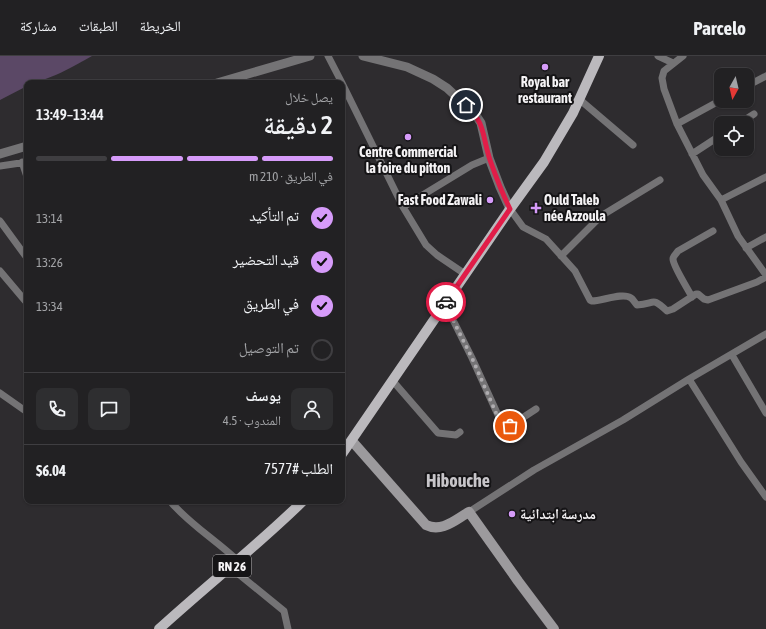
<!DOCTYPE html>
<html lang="ar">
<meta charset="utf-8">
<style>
body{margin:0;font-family:"Asap Condensed","Noto Naskh Arabic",sans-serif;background:#2e2e30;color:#f1f3f6;direction:rtl;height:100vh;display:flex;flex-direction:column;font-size:15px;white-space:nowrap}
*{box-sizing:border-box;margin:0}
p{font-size:13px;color:#a2a3a6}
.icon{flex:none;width:22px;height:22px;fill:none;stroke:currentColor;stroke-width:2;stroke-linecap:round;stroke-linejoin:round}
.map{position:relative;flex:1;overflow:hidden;direction:ltr}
.sheet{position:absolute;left:24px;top:24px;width:321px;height:424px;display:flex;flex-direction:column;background:#222123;border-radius:8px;box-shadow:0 1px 3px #0004,0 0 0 1px #3f3e41;direction:rtl}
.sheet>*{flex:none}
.needle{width:26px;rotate:188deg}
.fabs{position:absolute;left:714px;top:12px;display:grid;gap:8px}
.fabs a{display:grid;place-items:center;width:40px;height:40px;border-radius:8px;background:#222123;box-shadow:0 1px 3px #0004,0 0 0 1px #3f3e41;font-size:20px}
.pin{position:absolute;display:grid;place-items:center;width:34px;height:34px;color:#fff;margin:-17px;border:2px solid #fff;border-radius:50%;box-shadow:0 1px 4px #0007}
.courier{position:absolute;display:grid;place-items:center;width:40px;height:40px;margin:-20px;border:3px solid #e11d48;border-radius:50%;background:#fff;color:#222;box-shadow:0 1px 5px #0007}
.headline em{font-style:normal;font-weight:600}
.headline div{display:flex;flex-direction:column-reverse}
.headline{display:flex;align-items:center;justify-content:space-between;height:68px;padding:0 12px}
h1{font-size:26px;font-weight:600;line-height:30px}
.bar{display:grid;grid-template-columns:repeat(4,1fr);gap:6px 4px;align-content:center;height:48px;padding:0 12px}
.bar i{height:5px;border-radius:3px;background:#3f3e41}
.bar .current{background:#d69bf9}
.bar p{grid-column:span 4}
.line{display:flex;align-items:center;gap:10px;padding:0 12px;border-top:1px solid #3f3e41}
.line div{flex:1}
.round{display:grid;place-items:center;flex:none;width:42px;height:42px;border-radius:8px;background:#2e2e30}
ol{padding:0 12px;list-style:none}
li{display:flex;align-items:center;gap:12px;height:44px}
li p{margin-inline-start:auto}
li .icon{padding:4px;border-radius:50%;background:#d69bf9;color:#111;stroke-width:4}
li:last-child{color:#a2a3a6}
li i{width:22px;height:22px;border:2px solid #3f3e41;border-radius:50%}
header{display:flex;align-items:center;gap:24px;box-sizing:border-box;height:56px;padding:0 20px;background:#222123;border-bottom:1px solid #3f3e41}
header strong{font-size:19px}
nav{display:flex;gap:22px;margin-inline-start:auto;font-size:14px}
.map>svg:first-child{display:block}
</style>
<header>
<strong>Parcelo</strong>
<nav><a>الخريطة</a><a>الطبقات</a><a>مشاركة</a></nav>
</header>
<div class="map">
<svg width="766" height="573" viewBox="0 0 766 573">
<rect width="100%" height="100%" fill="#2e2c2f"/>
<path fill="#5b4866" d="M0,0H92C76,9 45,27 27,27V30L0,44Z"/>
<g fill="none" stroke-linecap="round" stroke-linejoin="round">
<path stroke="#747375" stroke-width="7" d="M328,0L342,27
M658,0L673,7
M683,0L664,15L662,22L664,33L677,68L703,119L721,144L738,180L766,219
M342,27L403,151L426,189L437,199L465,218
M747,30L766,20
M579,43L633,89
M740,67L754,58
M677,68L721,44
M692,98L721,79
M22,106L27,121
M0,110L27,106
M721,144L766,121
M403,151L472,109L489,102
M510,153L523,171L546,183L575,215L590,244L592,245C602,245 623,236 631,242C633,243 635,247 637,249C656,248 651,240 667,255L673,253L696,238H698L704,243L708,244L757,226L766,221
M0,165L27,202
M746,192L766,181
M561,200L601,160L660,124
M0,215L27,247
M692,241C688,233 673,210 673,203C673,200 676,198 678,195L713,175
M445,248L472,302L503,370L506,371L510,370L536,353
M732,299L766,357
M689,323L741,406L766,441
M392,324L438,377L456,379L460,376
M0,337L27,356
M170,445C189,468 216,484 238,505
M469,456L534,414L623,364L689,323L766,278
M230,511L284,555L288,573"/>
<path stroke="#747375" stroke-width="9" d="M363,0L407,11L433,23L447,32L475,58L481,67L489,102L500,131L510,153
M217,27L310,0
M0,98L27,90"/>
<path stroke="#9c9a9d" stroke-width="10" d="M352,385L426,469C442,477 456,463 469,456L518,525L554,573"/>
<path stroke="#bbb9bd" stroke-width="10" d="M342,398L510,153L544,106L573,57L599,0
M159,573C206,530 257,490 303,445"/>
</g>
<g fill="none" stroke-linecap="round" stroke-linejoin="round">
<path stroke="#afadb0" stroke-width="4" stroke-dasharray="0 7.2" d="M446,246L445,248L472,302L500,366C503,371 505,371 510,370"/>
<path stroke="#e11d48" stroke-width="5" d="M446,246L510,153C502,137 496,121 490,104C482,80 486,68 466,49"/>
</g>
<g fill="#d69bf9" stroke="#151416" stroke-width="1.5">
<circle cx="545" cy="11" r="4"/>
<circle cx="408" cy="81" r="4"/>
<circle cx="490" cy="144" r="4"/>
<path d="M534 146h4v4h4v4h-4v4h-4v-4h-4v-4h4z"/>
<circle cx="512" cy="458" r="4"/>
</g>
<g text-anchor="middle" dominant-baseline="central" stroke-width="4" stroke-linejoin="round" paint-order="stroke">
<rect fill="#151416" stroke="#b2b0b2" stroke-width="1" x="213" y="499" width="38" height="22" rx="3"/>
<g font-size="13" font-weight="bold" fill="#f5f3f5">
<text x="232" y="510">RN 26</text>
</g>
<g font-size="14" font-weight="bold" fill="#f5f3f5" stroke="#151416">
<text x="545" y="26">Royal bar<tspan x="545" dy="16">restaurant</tspan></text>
<text x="408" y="96">Centre Commercial<tspan x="408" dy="16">la foire du pitton</tspan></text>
<text x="482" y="144" text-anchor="end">Fast Food Zawali</text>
<text x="544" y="144" text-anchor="start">Ould Taleb<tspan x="544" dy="16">née Azzoula</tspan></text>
<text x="520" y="458" text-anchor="start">مدرسة ابتدائية</text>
</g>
<g font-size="18" font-weight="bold" fill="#c7c5c9" stroke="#151416">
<text x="458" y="424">Hibouche</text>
</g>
</g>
</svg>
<div class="fabs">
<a><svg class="needle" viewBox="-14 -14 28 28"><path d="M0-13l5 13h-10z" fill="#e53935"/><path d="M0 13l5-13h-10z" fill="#a2a3a6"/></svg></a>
<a><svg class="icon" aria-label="locate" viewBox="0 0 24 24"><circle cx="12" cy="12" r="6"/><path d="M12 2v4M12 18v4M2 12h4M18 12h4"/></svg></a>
</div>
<div class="pin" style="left:510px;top:370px;background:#ea580c"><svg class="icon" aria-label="bag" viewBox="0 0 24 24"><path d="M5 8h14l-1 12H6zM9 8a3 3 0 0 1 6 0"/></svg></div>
<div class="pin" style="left:466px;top:49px;background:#1f2937"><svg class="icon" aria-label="home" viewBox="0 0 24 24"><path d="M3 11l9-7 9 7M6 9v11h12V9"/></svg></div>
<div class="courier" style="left:446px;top:246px"><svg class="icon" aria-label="car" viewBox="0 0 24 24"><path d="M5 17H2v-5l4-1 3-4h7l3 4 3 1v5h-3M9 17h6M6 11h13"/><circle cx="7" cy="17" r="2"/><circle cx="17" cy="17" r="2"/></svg></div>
<section class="sheet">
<div class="headline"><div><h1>2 دقيقة</h1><p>يصل خلال</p></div><em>13:44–13:49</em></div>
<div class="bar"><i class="current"></i><i class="current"></i><i class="current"></i><i></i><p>في الطريق · 210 m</p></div>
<ol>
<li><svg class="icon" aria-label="check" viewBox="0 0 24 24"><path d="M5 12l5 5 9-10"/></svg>تم التأكيد<p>13:14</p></li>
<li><svg class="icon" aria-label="check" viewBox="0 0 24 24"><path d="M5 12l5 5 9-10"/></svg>قيد التحضير<p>13:26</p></li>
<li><svg class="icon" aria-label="check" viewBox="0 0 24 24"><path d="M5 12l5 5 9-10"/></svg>في الطريق<p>13:34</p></li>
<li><i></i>تم التوصيل</li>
</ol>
<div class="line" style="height:72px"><a class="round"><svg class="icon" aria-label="person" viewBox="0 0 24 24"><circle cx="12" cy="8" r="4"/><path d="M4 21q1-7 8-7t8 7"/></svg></a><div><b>يوسف</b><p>المندوب · 4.5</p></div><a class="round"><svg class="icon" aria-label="chat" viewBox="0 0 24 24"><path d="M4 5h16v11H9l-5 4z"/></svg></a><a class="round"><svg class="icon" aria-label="phone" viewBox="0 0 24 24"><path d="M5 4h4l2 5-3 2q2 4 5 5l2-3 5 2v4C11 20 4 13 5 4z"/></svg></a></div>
<div class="line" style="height:52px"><div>الطلب #7577</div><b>$6.04</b></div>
</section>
</div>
